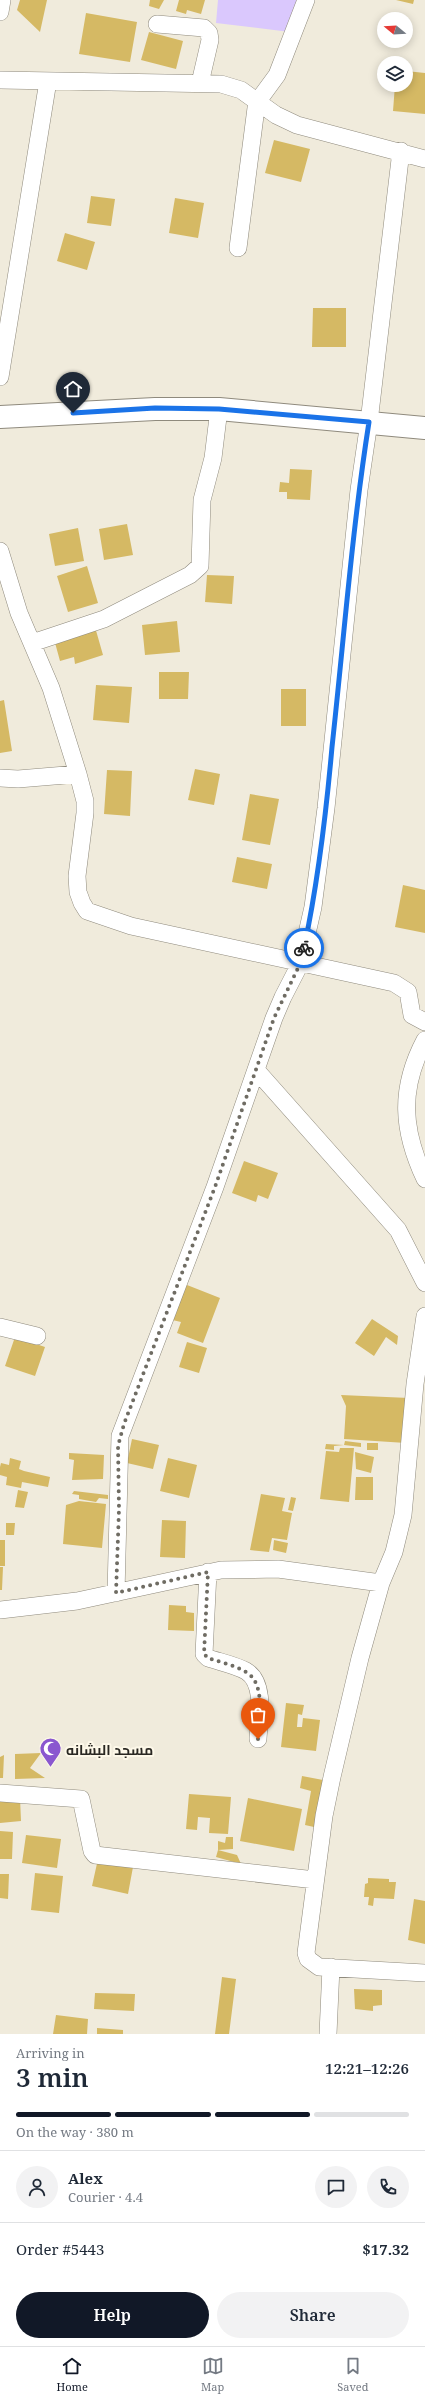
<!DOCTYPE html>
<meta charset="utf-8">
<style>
body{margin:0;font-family:"Noto Serif",Cairo,serif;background:#f2f2f3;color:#1f2937;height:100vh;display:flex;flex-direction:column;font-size:15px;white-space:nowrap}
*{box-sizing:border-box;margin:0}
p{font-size:13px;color:#747a83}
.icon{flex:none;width:22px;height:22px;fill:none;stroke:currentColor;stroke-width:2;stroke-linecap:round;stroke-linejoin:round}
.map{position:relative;height:2034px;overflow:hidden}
.sheet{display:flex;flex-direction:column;background:#fff;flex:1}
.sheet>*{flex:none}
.needle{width:26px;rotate:288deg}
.tools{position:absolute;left:377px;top:12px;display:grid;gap:8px}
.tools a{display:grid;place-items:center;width:36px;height:36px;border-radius:50%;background:#fff;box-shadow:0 2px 10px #0003;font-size:20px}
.pin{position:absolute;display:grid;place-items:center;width:34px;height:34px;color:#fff;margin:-41px -17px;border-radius:50% 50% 50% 0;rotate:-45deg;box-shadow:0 0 4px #0007}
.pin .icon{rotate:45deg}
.courier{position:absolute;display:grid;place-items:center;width:40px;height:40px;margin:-20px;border:3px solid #1a73e8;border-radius:50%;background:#fff;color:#222;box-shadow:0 1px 5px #0007}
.overview em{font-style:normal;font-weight:600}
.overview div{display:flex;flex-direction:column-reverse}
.overview{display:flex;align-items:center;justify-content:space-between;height:68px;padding:0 16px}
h1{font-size:26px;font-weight:600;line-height:30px}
.bar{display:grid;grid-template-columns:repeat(4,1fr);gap:6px 4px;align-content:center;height:48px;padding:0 16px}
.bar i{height:5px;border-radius:3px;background:#e0e1e3}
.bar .current{background:#111827}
.bar p{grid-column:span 4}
.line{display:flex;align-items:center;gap:10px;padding:0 16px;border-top:1px solid #e0e1e3}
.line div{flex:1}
.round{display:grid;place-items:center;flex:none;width:42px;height:42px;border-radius:21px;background:#f2f2f3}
.primary-button{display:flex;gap:8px;margin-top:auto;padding:8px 16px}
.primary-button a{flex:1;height:46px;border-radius:24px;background:#111827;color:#fff;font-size:16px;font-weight:600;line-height:46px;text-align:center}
.primary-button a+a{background:#f2f2f3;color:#1f2937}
.menu{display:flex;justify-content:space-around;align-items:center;height:56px;border-top:1px solid #e0e1e3;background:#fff;font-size:11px;color:#747a83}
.menu a{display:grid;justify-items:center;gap:2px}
.menu .current{color:#111827}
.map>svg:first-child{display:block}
</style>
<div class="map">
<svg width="425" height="2034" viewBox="0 0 425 2034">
<rect width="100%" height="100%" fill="#f0ebdc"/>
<path fill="#dac8fd" d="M218,0H299L290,32L216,23Z"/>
<path fill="#d5b964" d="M20,0H47L40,32L17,10Z
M150,0H164L159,9L149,6Z
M179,0H205L201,14L187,10L186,14L176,11Z
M396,0H414L413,4Z
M86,13L137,22L130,62L79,54Z
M149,32L183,41L176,69L141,60Z
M406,71L425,73V114L393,111L395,85H406Z
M274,140L310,149L301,182L265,173Z
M91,196L115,199L111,226L87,223Z
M175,198L204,203L198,238L169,233Z
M65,233L95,242L87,270L57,261Z
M313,308H346V347H312Z
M290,469L312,470L310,500L287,499V492H279L280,482L289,483Z
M127,524L133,555L104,560L99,529Z
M78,528L84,561L55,566L49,534Z
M87,566L98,603L68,612L57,576Z
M207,575L234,576L232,604L205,602Z
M177,621L180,652L145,655L142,625Z
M95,627L103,655L75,664L74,657L60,661L54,639Z
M159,672H189L188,699H159Z
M96,685L132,687L129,723L93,720Z
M281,689H306V726H281Z
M4,700L12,751L0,753V701Z
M195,769L220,774L214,805L188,800Z
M107,770L132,771L130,816L104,814Z
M250,794L279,799L270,845L242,840Z
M237,857L272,864L267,889L232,882Z
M403,885L425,890V933L395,927Z
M244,1161L278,1173L268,1199L258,1195L256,1202L232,1193Z
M182,1283L220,1298L203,1343L177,1333L181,1322L168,1319Z
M372,1319L398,1336L397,1345L386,1337L374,1356L355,1343Z
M15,1337L45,1347L35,1376L5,1366Z
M187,1342L207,1348L199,1373L179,1367Z
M341,1395L409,1398L406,1443L344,1439L346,1406Z
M132,1439L159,1445L153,1469L127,1463Z
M345,1441L361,1443V1447L344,1445Z
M367,1443H378V1450H367Z
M326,1444L344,1445L334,1446V1450L325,1449Z
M340,1448H354L349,1502L320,1499L326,1451L339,1452Z
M355,1452L374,1457L371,1473L356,1469Z
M69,1453L104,1455L103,1479L72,1480L74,1460L69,1459Z
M10,1458L21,1461L19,1469L24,1471L50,1477L48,1487L22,1482L21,1488L6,1485L7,1477L0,1475V1467L1,1463L9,1465Z
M168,1458L197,1465L189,1498L160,1491Z
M356,1477H373V1500H355Z
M18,1490L28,1492L24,1508L15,1507Z
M74,1491L108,1495V1499L99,1498L96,1502L79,1499V1495L72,1494Z
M261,1494L285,1498L282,1511L292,1513L287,1540L272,1538L269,1552L250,1550Z
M291,1497L296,1498L293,1511L288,1510Z
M79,1501L106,1504L102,1548L63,1544L66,1505Z
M162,1520L186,1521L185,1558L160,1557Z
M6,1523H15L14,1535H6Z
M0,1540H5V1566H0Z
M274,1540L288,1543L286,1553L273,1550Z
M0,1567H3L2,1590H0Z
M169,1605L186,1606V1612L194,1613V1631L168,1630Z
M286,1703L304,1705L302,1715L298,1714L297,1727H302L303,1718L320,1720L316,1751L281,1747Z
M41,1753L30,1768L45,1778L15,1779V1754Z
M4,1755L3,1778H0V1757Z
M302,1776L323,1780L314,1827L305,1825L311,1791L300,1788Z
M189,1794L231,1797L228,1834L209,1833L210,1818L198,1817L197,1830L186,1829Z
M20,1798L21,1821L0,1823V1799Z
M248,1798L302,1809L294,1851L240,1841Z
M0,1831L13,1832L12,1859H0Z
M26,1835L61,1839L57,1868L22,1863Z
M226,1837H233V1849L218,1850V1841L225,1843Z
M218,1850L237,1855L241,1864L216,1857Z
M98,1859L133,1867L128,1894L92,1886Z
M35,1873L63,1876L59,1913L31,1910Z
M0,1874H9L8,1899L0,1898Z
M368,1878L389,1879V1882H396L394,1899L374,1898L373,1906L368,1905L369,1897H364L365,1884L368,1883Z
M414,1899L425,1901V1944L408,1940Z
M222,1977L236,1979L229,2034H215Z
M354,1989L382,1990V2005L373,2006V2011L355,2009Z
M95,1993L135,1994L134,2011L94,2009Z
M56,2015L88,2019L87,2034H53Z
M97,2028L123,2030V2034H97Z"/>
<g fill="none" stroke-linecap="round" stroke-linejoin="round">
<defs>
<path id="street" d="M0,12L2,0
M157,24L204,28L209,33L210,40L200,83
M0,80L221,84L241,90L276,115L297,125L425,159
M238,248L256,108L258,101L277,75L306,0
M0,377L48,81
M0,551L19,613L51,688L78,774L85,801V813L77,876L78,892L82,903L87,911L131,926L394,983L408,992L412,1015L425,1022
M32,643L104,619L190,575L200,566L202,500L213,458L219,409
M0,778L18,779L78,774
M425,1040C399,1089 402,1130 425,1179
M256,1070L398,1230L425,1283
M425,1316L415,1384L403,1515L394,1552L381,1583L360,1658L332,1777L324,1816L306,1953L308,1959L319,1967L425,1973
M0,1327L37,1336
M208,1572L204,1654L208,1658C220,1662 235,1665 246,1671C266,1683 259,1720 258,1739
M116,1593L120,1436L215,1187L274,1018L283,997L300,964L313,907L326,808L359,490L369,422L401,151
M0,1610L77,1601L221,1570L278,1569L381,1583
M0,1793L81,1799L92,1851L95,1855L315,1880
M328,2034L331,1967"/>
<path id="secondary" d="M0,417L155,409H219L425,428"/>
</defs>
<use href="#street" stroke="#8f8a7d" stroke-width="18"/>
<use href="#secondary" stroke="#8f8a7d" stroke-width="24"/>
<use href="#street" stroke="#fff" stroke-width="17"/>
<use href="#secondary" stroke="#fff" stroke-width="22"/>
</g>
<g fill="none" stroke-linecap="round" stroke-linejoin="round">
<path stroke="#6f6c63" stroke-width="4" stroke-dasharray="0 7.2" d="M258,1739C259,1720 266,1683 246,1672C234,1665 220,1662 208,1658L204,1654L208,1572L116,1593L119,1509L118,1446L124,1424L215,1187L274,1018L300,964L304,948"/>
<path stroke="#1a73e8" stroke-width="5" d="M73,413L155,408L219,409L369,422C352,530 344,638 332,747C326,815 318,882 304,948"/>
</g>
<defs>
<symbol id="mosque-pin" viewBox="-11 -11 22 30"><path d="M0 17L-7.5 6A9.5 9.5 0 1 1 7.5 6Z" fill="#8a57cf" stroke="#fdf8e9"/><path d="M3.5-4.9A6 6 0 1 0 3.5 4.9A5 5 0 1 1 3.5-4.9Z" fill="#fff"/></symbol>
</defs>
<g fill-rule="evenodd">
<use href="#mosque-pin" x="38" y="1736" width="25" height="34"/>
</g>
<g text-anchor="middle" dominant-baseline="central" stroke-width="4" stroke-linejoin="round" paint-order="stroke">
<g font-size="14" font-weight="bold" fill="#292722" stroke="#fdf8e9" text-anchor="start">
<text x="66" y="1749">مسجد البشانه</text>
</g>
</g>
</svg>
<div class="tools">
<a><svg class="needle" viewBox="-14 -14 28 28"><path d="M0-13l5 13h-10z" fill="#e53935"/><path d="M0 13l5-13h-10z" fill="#747a83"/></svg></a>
<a><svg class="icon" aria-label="layers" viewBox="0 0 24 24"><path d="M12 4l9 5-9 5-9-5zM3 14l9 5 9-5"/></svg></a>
</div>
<div class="pin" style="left:258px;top:1739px;background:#ea580c"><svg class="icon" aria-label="bag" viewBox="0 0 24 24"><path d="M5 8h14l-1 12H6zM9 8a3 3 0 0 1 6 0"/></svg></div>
<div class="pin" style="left:73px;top:413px;background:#1f2937"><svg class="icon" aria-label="home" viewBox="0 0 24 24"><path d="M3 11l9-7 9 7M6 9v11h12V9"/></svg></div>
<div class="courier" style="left:304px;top:948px"><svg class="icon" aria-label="bike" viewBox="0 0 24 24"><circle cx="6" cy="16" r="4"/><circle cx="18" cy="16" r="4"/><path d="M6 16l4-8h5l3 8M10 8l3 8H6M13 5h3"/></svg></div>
</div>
<section class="sheet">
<div class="overview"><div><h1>3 min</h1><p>Arriving in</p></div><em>12:21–12:26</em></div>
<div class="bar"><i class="current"></i><i class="current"></i><i class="current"></i><i></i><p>On the way · 380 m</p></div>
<div class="line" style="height:72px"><a class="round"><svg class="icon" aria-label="person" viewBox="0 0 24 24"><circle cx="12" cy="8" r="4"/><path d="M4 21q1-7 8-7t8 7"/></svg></a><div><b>Alex</b><p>Courier · 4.4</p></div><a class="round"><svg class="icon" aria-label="chat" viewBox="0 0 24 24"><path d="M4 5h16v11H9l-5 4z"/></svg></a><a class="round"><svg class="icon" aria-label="phone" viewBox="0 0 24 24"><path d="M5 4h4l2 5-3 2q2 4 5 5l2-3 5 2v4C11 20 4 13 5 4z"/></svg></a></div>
<div class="line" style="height:52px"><div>Order #5443</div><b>$17.32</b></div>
<div class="primary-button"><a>Help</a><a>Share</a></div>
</section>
<nav class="menu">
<a class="current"><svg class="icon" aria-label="home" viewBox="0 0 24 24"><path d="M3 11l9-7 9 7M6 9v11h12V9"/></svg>Home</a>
<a><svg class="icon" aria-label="map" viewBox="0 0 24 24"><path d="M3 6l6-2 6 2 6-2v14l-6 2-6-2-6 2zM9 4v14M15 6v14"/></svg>Map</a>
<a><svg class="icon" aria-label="saved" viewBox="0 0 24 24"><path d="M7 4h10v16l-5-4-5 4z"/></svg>Saved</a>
</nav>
